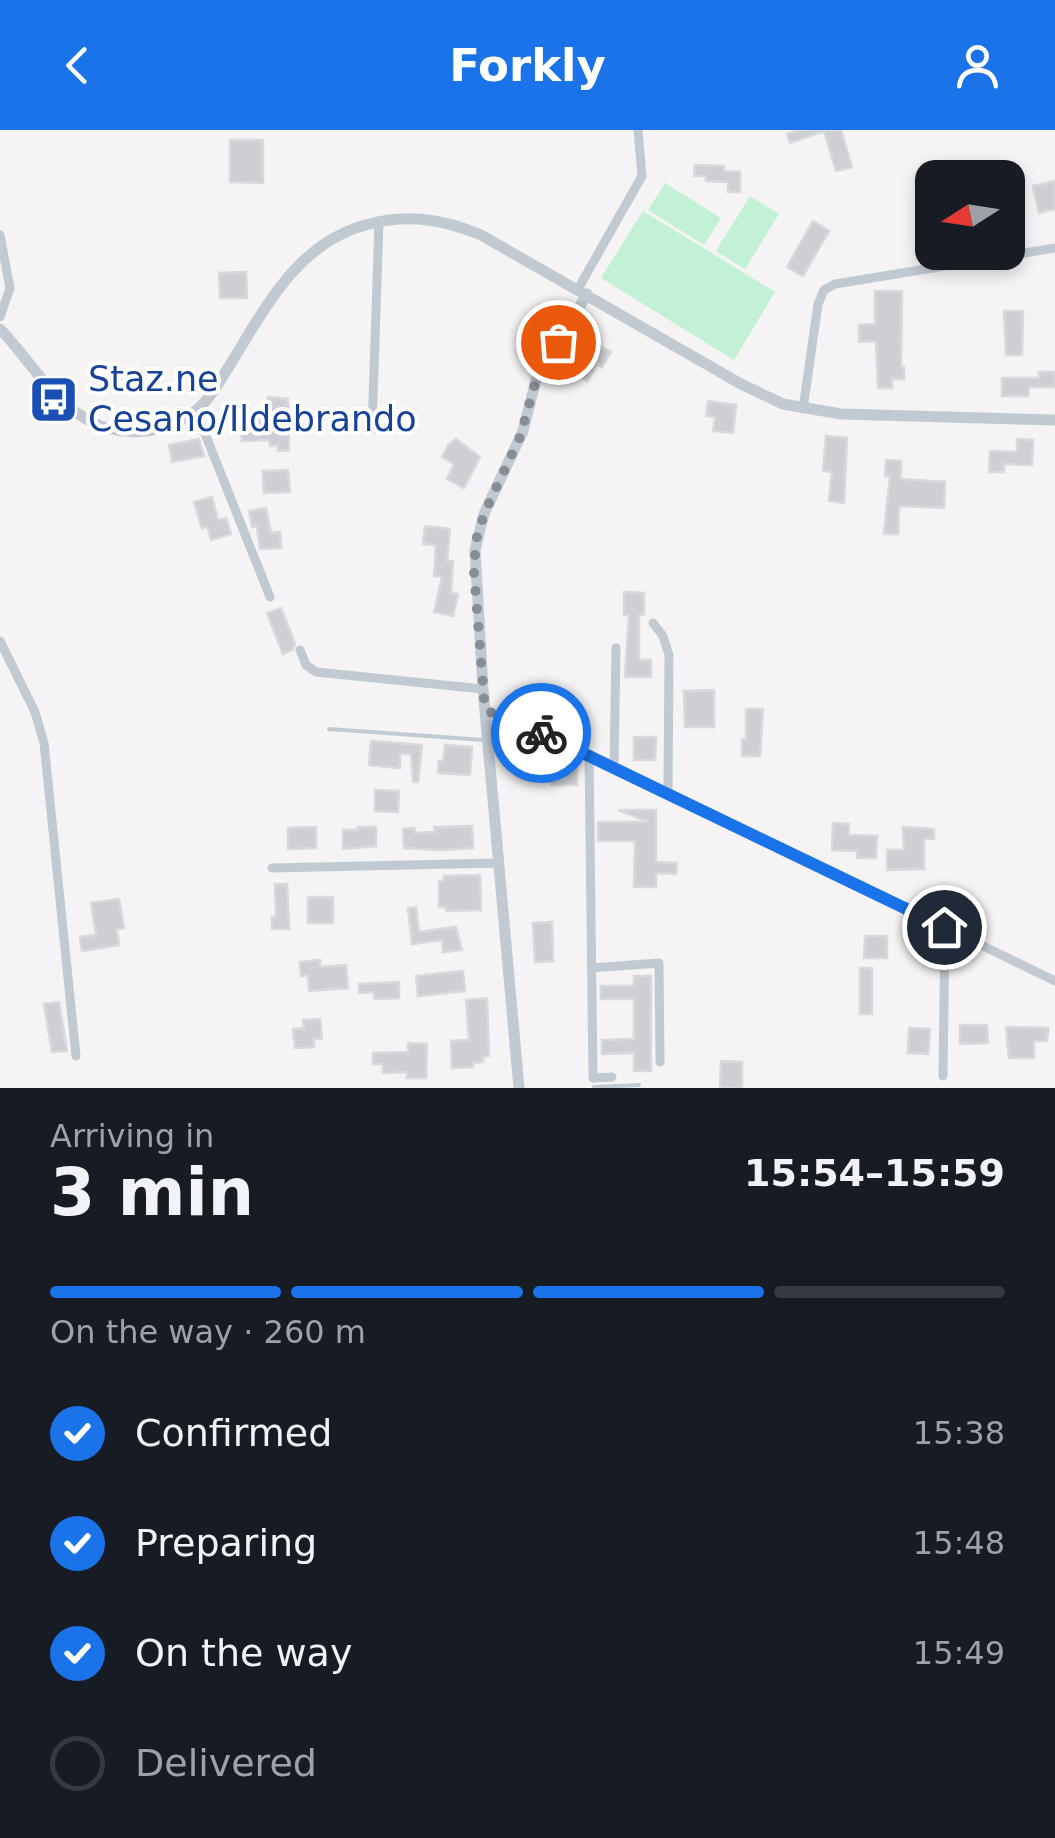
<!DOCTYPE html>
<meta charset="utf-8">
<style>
body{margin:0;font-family:"DejaVu Sans",sans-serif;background:#20242c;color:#f1f3f6;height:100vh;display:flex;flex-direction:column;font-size:38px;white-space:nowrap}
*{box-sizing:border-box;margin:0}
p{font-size:32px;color:#9ea1a6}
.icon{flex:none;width:55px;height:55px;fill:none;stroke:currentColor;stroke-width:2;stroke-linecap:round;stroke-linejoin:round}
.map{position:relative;height:958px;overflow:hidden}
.panel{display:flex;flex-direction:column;background:#171b24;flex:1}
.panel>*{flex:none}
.needle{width:65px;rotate:258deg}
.fabs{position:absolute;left:915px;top:30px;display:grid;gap:20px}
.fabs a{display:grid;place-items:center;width:110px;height:110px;border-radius:20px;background:#171b24;box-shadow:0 5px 15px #0003;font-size:50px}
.pin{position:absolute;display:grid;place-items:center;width:85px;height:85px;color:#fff;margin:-42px;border:5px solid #fff;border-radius:50%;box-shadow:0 2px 10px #0007}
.courier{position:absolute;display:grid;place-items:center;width:100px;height:100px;margin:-50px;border:8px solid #1a73e8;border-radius:50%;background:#fff;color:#222;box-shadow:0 2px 12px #0007}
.summary em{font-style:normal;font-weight:700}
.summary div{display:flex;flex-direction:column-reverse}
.summary{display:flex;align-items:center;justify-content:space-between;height:170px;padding:0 50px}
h1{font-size:65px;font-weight:700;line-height:75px}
.bar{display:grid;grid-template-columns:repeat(4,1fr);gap:15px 10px;align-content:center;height:120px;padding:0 50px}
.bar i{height:12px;border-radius:8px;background:#363941}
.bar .active{background:#1a73e8}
.bar p{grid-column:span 4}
ol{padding:0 50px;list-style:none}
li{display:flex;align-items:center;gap:30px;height:110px}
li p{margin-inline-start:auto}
li .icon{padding:10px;border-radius:50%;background:#1a73e8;color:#fff;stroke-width:4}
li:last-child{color:#9ea1a6}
li i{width:55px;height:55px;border:5px solid #363941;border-radius:50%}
header{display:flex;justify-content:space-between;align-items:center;height:130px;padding:0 50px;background:#1a73e8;color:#fff;font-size:45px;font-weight:700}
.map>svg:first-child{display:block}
</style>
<header><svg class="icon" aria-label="back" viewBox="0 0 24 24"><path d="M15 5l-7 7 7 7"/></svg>Forkly<svg class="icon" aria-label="person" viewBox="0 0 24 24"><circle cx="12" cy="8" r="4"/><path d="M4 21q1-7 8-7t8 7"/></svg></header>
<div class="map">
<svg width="1055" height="958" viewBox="0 0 1055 958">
<rect width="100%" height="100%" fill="#f5f3f3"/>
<path fill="#c3f1d5" d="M665,53L721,88L704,115L648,80Z
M750,66L779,84L745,139L716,121Z
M643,81L775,162L734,230L601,148Z"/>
<path fill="#cdcfd5" stroke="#d7d9de" stroke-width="2.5" d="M799,0H841L852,37L836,41L824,1L790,13L787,4Z
M230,10H263V53L230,52Z
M695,35L724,36V41L740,42V62H728V52L706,51V46H694Z
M1055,51V79L1039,83L1033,56Z
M813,91L829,101L803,146L787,137Z
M246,142L247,168H220L219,143Z
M875,161H902L901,237H904V249H892V258H878L876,211L859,212V195L875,194Z
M1004,181H1023L1022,225H1006Z
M587,209L611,222L602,237L597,234L587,251L569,241Z
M1039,242H1055V257H1029L1028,266H1002V248H1039Z
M268,267L288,269L289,320L278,321V315L270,316L269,310L242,311L241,290L269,289Z
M708,271L736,275L733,303L713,301L715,287L706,286Z
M826,306L847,308L844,373L829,371L832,342L823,341Z
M199,309L204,326L172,332L169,315Z
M456,309L480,327L464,358L447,349L454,334L442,327L449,314Z
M1017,309L1033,310L1032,335L1004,334V342H989L990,321L1017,322Z
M886,330L901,331V349L945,352L944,378L899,376L898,404H884L890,346H885Z
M288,340L290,362L264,363L263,341Z
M212,367L218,390L226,388L231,404L211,410L207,396L202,398L194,372Z
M266,378L271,403L280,402L281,418L260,419L257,396L252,397L249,381Z
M425,396L450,399L447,431H453L451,463L458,464L453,486L434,482L442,447L434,446L436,415L423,414Z
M624,462L644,463V485H639V530H651V547H625L629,485H624Z
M281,478L295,514L292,520L283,524L267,483Z
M714,560V597H685L684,561Z
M746,579H763L760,626H742V609H746Z
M634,607H656L655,630H634Z
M371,611L422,615L418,652H413L411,624H400V638L369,635Z
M445,615L472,617L470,645L438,643L439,631L443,632Z
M551,632H577V655H551Z
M375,660L399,661L398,682L375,681Z
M618,680H656V732L677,733L676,744L656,743V757H634L635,711H598V692H649Z
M833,693L849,694L848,705L877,706L876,728H857V721L832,720Z
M472,696L473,718L441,720L404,718L403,699L414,698L415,703L435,702L434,697Z
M316,697V718L288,719V698Z
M358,697H376V716L343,719V700H358Z
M903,697L934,699V709H924V739L887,740V720H904Z
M480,745L481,780L446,781V777H439V751H444V746Z
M275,754H287L289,799H272V787H276Z
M308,767H333V793H308Z
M119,769L124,798L117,799L119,815L82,821L80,807L96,805L91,773Z
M416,777L419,802L456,797L462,820L443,822L442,810L412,814L408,778Z
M552,792L553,831L535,832L533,793Z
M865,806H887V828H864Z
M320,830V837L346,835L348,858L309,861L308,845L301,846L300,832Z
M860,838H872V884H860Z
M463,841L465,861L418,866L416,846Z
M634,846H651V941H634V923L602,924V910L634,909V869H601V856H634Z
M399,852V868L374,869V862L359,863V854Z
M487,868L489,926L483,927V932L472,933L473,937L452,938L451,911L469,910L466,870Z
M59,872L67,921L52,922L44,874Z
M320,889L322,909H314V917L295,918L293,899L304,898L303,890Z
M960,895H987L988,913L960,914Z
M1006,897L1048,898L1047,911H1034V928H1009Z
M909,898L930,899L928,924L908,923Z
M408,913L427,914L426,948H407V942L383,943V934H373V923L408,922Z
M721,931L742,932V958H720Z"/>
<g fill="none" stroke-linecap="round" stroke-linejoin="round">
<path stroke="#c1cad2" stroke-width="4" d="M329,599L484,610
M594,957L639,955"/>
<path stroke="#c1cad2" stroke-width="9" d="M0,105L10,158L0,187
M578,159L642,46L638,0
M803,279L818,174L824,160L835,154L1055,118
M196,281L270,467
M372,300L379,92
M653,493L663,506L669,525L668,664
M0,511L35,582L44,613L76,926
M300,520L306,535L316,542L483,559
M485,580L589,624L1055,851
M589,624L593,948L612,947
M614,637L616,518
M272,738L499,733
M591,838L659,833L660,932
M943,946L945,797"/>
<path stroke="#c1cad2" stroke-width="11" d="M0,199C29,229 53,272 90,291C125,310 175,303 203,274C215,261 224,244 233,230C268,173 300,111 369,94C409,84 443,89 481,105L741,254L783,274L841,284L1055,290
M519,958L483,559L475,420L484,384L523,301L536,250L587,164"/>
</g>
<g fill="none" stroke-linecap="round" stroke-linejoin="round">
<path stroke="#868d94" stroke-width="10" stroke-dasharray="0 18" d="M541,603L485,580L474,442L476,410L484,384L520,307L536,250L558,212"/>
<path stroke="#1a73e8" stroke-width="12" d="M541,603L944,797"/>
</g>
<defs>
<symbol id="bus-square" viewBox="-11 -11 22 22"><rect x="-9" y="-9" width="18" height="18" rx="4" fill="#1a4fb4" stroke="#fff"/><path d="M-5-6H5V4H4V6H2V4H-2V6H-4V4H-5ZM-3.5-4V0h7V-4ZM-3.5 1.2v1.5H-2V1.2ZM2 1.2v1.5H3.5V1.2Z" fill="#fff"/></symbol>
</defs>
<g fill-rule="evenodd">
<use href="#bus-square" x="26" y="242" width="55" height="55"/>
</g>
<g text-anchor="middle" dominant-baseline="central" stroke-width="8" stroke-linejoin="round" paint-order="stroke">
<g font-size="35" fill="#164399" stroke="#fff" text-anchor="start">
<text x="88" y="249">Staz.ne<tspan x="88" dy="40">Cesano/Ildebrando</tspan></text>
</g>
</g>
</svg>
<div class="fabs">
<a><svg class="needle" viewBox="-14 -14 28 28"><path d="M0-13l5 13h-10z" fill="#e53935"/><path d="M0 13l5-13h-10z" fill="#9ea1a6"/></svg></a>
</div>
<div class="pin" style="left:558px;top:212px;background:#ea580c"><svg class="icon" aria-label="bag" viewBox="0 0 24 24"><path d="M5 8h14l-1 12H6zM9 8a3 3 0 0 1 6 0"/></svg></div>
<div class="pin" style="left:944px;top:797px;background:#1f2937"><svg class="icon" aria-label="home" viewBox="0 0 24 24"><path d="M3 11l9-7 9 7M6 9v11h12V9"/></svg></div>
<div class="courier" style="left:541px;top:603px"><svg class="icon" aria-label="bike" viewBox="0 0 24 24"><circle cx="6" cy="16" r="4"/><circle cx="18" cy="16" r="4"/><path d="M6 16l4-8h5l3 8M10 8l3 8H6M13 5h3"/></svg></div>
</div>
<section class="panel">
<div class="summary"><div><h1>3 min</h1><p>Arriving in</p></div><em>15:54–15:59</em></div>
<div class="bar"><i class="active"></i><i class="active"></i><i class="active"></i><i></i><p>On the way · 260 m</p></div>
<ol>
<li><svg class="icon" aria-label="check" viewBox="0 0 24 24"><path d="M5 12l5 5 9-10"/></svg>Confirmed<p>15:38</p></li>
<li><svg class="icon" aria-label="check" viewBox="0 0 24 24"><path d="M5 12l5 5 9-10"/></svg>Preparing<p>15:48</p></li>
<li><svg class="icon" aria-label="check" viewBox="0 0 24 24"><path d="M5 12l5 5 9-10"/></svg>On the way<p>15:49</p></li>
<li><i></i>Delivered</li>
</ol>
</section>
